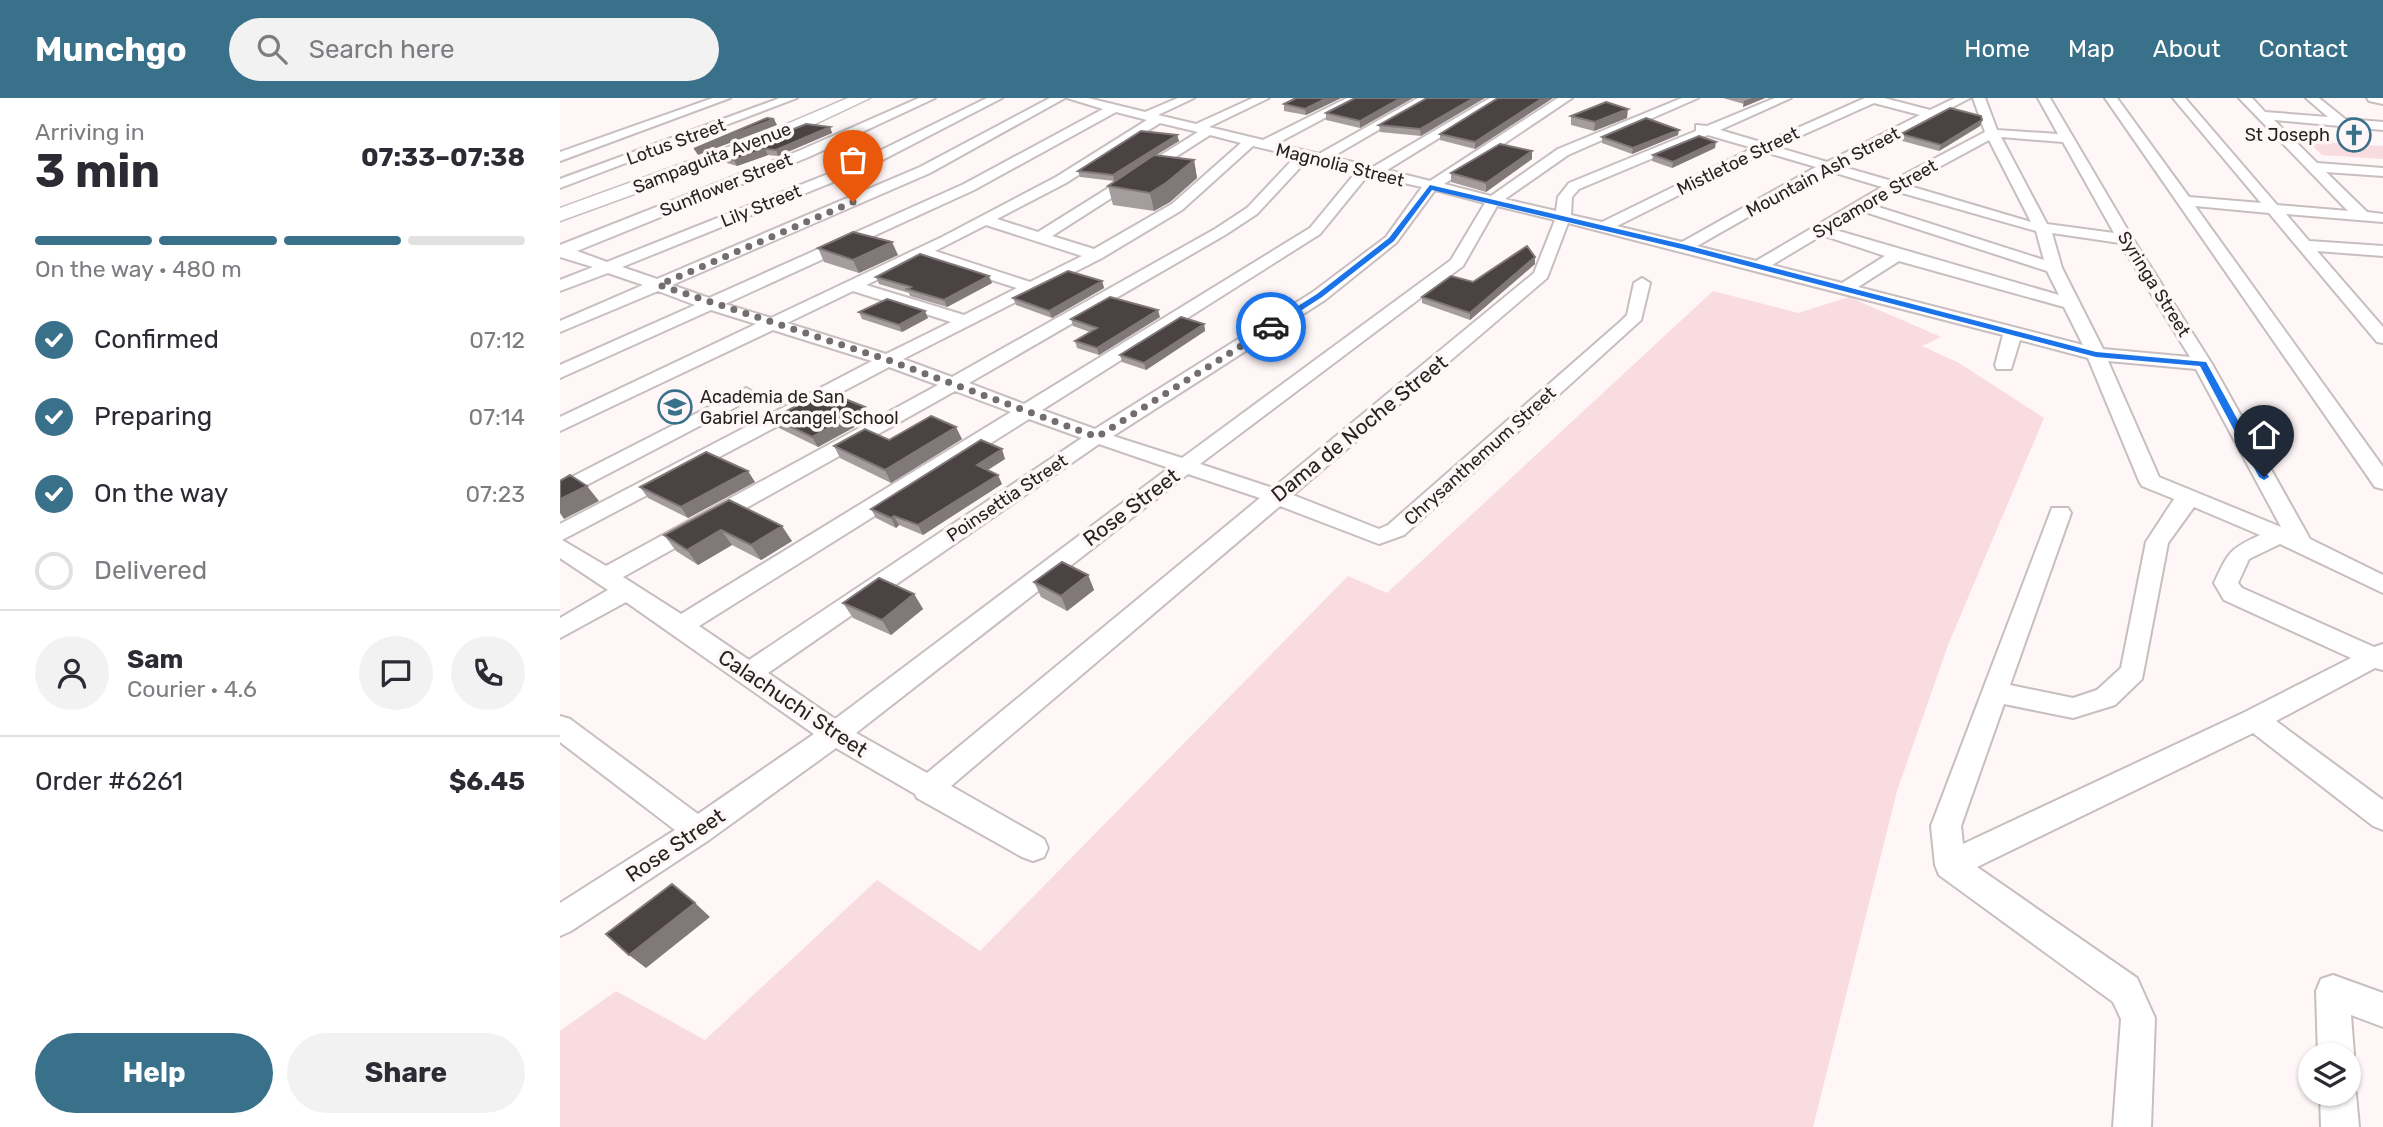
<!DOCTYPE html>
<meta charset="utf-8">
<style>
body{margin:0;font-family:Rubik,sans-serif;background:#f2f2f3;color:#2b2b33;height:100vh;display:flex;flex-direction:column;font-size:26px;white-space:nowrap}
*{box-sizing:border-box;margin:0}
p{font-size:23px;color:#7c7c81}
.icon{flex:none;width:38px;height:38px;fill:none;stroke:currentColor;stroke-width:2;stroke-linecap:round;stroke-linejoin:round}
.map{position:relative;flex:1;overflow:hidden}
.drawer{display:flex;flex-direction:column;background:#fff;width:560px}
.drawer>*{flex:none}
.buttons{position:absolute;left:1738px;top:945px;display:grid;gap:14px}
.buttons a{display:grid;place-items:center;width:63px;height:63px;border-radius:50%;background:#fff;box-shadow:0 2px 5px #0004;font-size:35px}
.pin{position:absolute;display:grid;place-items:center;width:60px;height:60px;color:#fff;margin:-72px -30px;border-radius:50% 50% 50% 0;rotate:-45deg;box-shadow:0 0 7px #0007}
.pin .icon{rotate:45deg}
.courier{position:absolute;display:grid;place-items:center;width:70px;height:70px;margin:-35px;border:5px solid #1a73e8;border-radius:50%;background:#fff;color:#222;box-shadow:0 2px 9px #0007}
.head em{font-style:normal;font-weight:700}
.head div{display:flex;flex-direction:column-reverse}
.head{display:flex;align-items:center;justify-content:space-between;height:119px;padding:0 35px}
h1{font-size:46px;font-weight:700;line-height:52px}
.bar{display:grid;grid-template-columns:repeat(4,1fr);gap:10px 7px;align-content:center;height:84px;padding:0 35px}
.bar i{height:9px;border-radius:5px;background:#e1e1e2}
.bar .on{background:#39718b}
.bar p{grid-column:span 4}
.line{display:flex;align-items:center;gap:18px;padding:0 35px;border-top:2px solid #e1e1e2}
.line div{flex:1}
.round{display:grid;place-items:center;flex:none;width:74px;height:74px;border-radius:37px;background:#f2f2f3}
ol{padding:0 35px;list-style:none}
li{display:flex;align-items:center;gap:21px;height:77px}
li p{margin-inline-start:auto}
li .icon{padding:7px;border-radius:50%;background:#39718b;color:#fff;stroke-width:4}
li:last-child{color:#7c7c81}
li i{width:38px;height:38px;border:4px solid #e1e1e2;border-radius:50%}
.button{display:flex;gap:14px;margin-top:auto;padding:14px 35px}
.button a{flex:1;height:80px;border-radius:42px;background:#39718b;color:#fff;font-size:28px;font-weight:700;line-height:80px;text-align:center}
.button a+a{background:#f2f2f3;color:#2b2b33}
header{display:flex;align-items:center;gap:42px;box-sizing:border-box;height:98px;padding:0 35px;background:#39718b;color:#fff}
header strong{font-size:33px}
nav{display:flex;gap:38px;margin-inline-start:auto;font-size:24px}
.search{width:490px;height:63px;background:#f2f2f3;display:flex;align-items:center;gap:18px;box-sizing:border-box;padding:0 24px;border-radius:38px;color:#7c7c81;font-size:26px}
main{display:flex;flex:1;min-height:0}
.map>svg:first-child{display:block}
</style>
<header>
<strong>Munchgo</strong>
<div class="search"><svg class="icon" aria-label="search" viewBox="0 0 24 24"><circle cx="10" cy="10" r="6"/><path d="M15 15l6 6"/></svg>Search here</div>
<nav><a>Home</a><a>Map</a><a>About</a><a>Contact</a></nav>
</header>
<main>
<section class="drawer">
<div class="head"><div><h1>3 min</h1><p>Arriving in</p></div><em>07:33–07:38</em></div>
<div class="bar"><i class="on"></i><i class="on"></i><i class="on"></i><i></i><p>On the way · 480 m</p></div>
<ol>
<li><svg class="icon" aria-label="check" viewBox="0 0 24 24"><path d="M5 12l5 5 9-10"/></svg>Confirmed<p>07:12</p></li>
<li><svg class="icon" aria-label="check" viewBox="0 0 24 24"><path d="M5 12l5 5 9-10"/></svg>Preparing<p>07:14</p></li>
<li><svg class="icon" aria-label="check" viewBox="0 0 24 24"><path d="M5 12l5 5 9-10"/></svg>On the way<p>07:23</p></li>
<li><i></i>Delivered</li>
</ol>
<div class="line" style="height:126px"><a class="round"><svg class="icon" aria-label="person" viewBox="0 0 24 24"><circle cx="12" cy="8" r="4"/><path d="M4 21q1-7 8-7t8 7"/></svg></a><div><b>Sam</b><p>Courier · 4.6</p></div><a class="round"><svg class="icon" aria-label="chat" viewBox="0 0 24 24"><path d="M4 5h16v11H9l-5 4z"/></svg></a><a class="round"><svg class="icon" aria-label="phone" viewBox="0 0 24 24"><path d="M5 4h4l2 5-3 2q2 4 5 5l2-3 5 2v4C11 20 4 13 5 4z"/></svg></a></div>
<div class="line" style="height:91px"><div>Order #6261</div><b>$6.45</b></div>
<div class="button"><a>Help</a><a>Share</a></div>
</section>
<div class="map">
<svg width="1823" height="1029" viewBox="0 0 1823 1029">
<rect width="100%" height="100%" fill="#fff6f7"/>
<path fill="#f9dcdf" d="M1748,43L1823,48V61L1762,57Z
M1153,193L1238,215L1289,199L1381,239L1362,248L1399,265L1484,320L1388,547L1337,693L1253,1029H0V933L56,893L145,942L317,782L420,853L788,478L827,495Z"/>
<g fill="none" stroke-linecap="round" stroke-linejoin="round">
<defs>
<path id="street" d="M153,0H170L0,63V54Z
M220,0H237L0,90V81Z
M359,0H375L251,58L17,153L47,164L293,66L427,0H442L303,72L62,169L97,181L360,69L490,0H505L370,75L112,187L149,200L404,86L543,11L507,0H528L585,14L618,0H634L598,17L636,26L693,0H709L649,29L703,42L787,0H802L716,46L759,56L858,0H873L772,59L813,69L930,0H944L827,72L870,83L998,0H1012L884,86L931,98L998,51L1122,0H1138L1008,57L945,101L996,113L998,99L1009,85L1136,33V27L1147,28L1215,0H1231L1160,32L1204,45L1305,0H1324L1370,12L1395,0H1410L1280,68L1332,83L1425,34L1413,0H1425L1437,32L1498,36L1478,0H1490L1573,141L1652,266L1750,441L1823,477V495L1720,446L1689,461L1678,485L1682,490L1814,549L1823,546V572L1815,570L1716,623L1823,702V732L1813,728L1693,635L1417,769L1577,880L1595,920L1591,1029H1553L1561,921L1553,904L1379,777L1375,767L1371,728L1492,410H1508L1511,415L1450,587L1513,600L1537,592L1561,570L1586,444L1614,401L1582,388L1579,383L1528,260L1460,242L1451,271H1437L1435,267L1443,237L1008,125L987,180L733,397L819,431L828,427L1061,223L1067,217L1074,185L1082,180L1090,185L1081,222L844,437L819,446L720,408L391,688L484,741L488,750L484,759L473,763L462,759L357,700L355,696L276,650L149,742L11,833L0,838V805L115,732L0,644V618L10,621L138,716L254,636L66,504L0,540V520L48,492L0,460V426L312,263L213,232L0,333V319L196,226L151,212L0,280V267L135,207L98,193L0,234V223L83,187L48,175L0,193V182L33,169L0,159V147L241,52ZM1314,5L1360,17L1267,64L1216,49ZM556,14L587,22L496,79L382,139L211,220L165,206L414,92ZM600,25L638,34L478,134L437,121L506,85ZM650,37L681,45L612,106L534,151L492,138ZM1148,37L1193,50L1042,124L1011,117L1012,99L1019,91ZM1441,39L1503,44L1554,135L1487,126ZM1429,42L1471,124L1346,87ZM693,48L736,58L687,110L655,131L392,279L343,261L542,160L622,112ZM1205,54L1256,69L1122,144L1057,128ZM748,61L797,73L750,130L464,306L409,285L665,137L697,116ZM1269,73L1322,89L1196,163L1137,148ZM808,77L862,89L826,139L753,194L535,331L482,312L760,136ZM875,92L925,105L891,162L622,360L553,338L765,202L836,145ZM1335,93L1476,133L1484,162L1312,107ZM937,108L995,122L974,175L713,390L640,366L903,168ZM1302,113L1487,173L1499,197L1272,131ZM426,127L522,158L470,184L375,153ZM1492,135L1560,145L1630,259L1543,251L1502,170ZM1262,137L1325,158L1282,185L1212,167ZM363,160L457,190L404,217L306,187ZM1339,163L1504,209L1523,247L1298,189ZM293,193L391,224L326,256L227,225ZM1548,263L1636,271L1721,429L1599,379ZM329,269L378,287L46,468L2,442ZM395,293L451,314L121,516L63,479ZM469,321L522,340L189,562L139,528ZM539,346L609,370L275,621L208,575ZM628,376L700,400L367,675L296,635ZM1634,409L1700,437C1668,452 1669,454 1654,485L1664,502L1791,560L1685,614L1403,746L1401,728L1444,606L1513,620L1555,607L1582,581L1608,445Z
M1545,0H1557L1629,99L1701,105L1613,0H1625L1717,107L1788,113L1679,0H1692L1705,14L1768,19L1746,0H1759L1785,21L1823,24V32L1714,22L1757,65L1823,70V78L1766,74L1807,114L1823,116V124L1726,116L1749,143L1823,148V158L1757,153L1823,229V245L1817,244L1709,115L1635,108L1823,369V391L1815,389Z
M1807,0H1823V6L1809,3Z
M186,290L196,296L193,300L0,401V385Z
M1773,877L1823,895V929L1791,917L1794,957L1788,970V957H1758L1756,893L1761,881Z
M1788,982L1796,996L1799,1029H1761L1760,996H1788Z"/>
<path id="secondary" d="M288,0H310L215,45L0,123V110L201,37Z"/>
</defs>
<use href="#street" stroke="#c8bebf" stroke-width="4"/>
<use href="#secondary" stroke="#c8bebf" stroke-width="3"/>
<use href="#street" fill="#fff" fill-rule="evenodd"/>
<use href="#secondary" fill="#fff" fill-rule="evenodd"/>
</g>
<path fill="#a59c9d" d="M781,0L746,17L724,13V6Z
M853,0L800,30L766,22V15Z
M867,0L861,38L820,34L819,27Z
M938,0H993L915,51L880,42V36Z
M1163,0H1205L1183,9L1184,6Z
M1011,18L1067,20L1034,33L1011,27Z
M1422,22L1420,28L1379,53L1339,42L1341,36Z
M270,29L272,35L218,58L208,57L177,68L167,65L164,59Z
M617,37L619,43L596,57L634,62L637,80L610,104L594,113L553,107L548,88L573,72L554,83L520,79L518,73Z
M1118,37L1072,56L1042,45V39Z
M1155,50L1112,70L1092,63L1093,57Z
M972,61L926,94L891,84V75Z
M258,150L338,157L299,175L264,164Z
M975,159V166L910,222L862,205V199L913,184Z
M316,179L432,185L387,209L350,198L349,195L319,186Z
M542,183L544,190L492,220L456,207L453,200Z
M299,214L368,220L342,234L302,221Z
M600,219L539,257L517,250L515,243L530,234L513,228L511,221Z
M644,226L645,233L586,272L562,264L560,257Z
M213,320H311L258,349L219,330Z
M402,341L331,385L280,360L274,348L329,342Z
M445,361L428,372L442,386L363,437L339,427L336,430L316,420L311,411Z
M195,384L128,420L88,400L80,389Z
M169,402L232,443L201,462L172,447L138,467L116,453L104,437Z
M528,477L534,492L507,513L481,499L474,484Z
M354,496L363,511L331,537L293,520L283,505Z"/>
<path fill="#817879" d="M767,0H781L746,17L745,11Z
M841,0H853L800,30V23Z
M914,0H925L861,38L860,31Z
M983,0H993L915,51V44Z
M1192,0H1205L1183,9L1184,3Z
M1068,11L1067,20L1034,33L1035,24Z
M214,21L217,27L138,57L134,51Z
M1422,22L1420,28L1379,53L1381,47Z
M270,29L272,35L218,58L216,52Z
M1119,32L1118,37L1072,56L1073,50Z
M617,37L619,43L554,83L553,77Z
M1156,44L1155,50L1112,70L1113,64Z
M205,51L208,57L177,68L174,62Z
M972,53V61L926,94V85Z
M634,62L637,80L610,104L594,113L590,95Z
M332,144L338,157L299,175L293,162Z
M975,159V166L910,222V215Z
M429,178L432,185L387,209L384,202Z
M542,183L544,190L492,220L489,213Z
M598,212L600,219L539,257L537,250Z
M365,213L368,220L342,234L339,227Z
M644,226L645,233L586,272L584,265Z
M305,309L311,320L258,349L252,339Z
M396,329L402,341L331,385L325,372Z
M442,351L445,361L421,376L417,367Z
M188,373L195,384L128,420L121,409Z
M438,377L442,386L363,437L358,427Z
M27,388L39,403L4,421L0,415V401Z
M334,418L339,427L336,430L331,420Z
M222,428L232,443L201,462L191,447Z
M161,432L172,447L138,467L127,452Z
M528,477L534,492L507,513L501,498Z
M354,496L363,511L331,537L322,522Z
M135,805L150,819L86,870L69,857Z"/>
<path fill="#4b4243" stroke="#817879" stroke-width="2" d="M736,0H767L745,11L724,6Z
M795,0H841L800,23L766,15Z
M867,0H914L860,31L819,27Z
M938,0H983L915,44L880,36Z
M1046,4L1068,11L1035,24L1011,18Z
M1390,10L1421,18L1422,22L1381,47L1341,36Z
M207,20L214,21L134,51Z
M1086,20L1119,32L1073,50L1042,39Z
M246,26L270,29L216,52L205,51L174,62L164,59Z
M581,33L617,37L553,77L518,73Z
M1139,38L1156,44L1113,64L1093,57Z
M940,46L972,53L926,85L891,75Z
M594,57L634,62L606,85L590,95L548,88Z
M293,134L332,144L293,162L258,150Z
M967,148L975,159L910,215L862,199L891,178L913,184Z
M360,156L429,178L384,202L347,191L351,189L316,179Z
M508,173L542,183L489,213L453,200Z
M550,199L598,212L537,250L515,243L537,230L511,221Z
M327,201L365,213L339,227L299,214Z
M621,219L644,226L584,265L560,257Z
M265,293L305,309L252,339L213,320Z
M371,318L396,329L325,372L274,348L305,331L329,342Z
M421,342L442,351L417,367L438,377L358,427L334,418L331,420L311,411Z
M146,354L188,373L121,409L80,389Z
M10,377L27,388L0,401V383Z
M169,402L222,428L191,447L161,432L127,452L104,437Z
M502,464L528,477L501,498L474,484Z
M319,480L354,496L322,522L283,505Z
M112,786L135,805L69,857L46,836Z"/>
<path fill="#1a73e8" d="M870,87L1126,147L1536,254L1646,264L1709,379L1704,382L1699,379L1640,268L1536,259L1122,151L872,92L834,143L762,199L714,230H708V227L757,196L829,140Z"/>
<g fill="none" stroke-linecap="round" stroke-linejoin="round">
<path stroke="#736d6d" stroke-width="7" stroke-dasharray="0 12.6" d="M293,104L99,187L328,262L537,339L711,229"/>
</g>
<defs>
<symbol id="church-ring" viewBox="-11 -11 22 22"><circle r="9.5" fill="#fff6f7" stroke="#39718b" stroke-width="1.5"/><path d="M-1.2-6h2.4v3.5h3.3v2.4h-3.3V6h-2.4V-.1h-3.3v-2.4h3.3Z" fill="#39718b"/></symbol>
<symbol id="school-ring" viewBox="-11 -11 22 22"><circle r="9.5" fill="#fff6f7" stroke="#39718b" stroke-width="1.5"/><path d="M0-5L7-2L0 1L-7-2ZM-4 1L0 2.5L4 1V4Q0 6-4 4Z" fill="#39718b"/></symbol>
</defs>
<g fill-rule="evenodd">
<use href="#church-ring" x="1775" y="18" width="38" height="38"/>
<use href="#school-ring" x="96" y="290" width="38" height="38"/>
</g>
<g text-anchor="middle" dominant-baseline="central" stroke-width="7" stroke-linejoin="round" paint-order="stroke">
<g font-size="18" fill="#272323" stroke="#fff6f7" text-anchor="end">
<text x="1770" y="37">St Joseph</text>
<text x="140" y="299" text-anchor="start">Academia de San<tspan x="140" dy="21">Gabriel Arcangel School</tspan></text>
</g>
<g font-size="18" fill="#272323" stroke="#fff6f7">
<text transform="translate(116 44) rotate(-20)">Lotus Street</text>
<text transform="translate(152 60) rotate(-21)">Sampaguita Avenue</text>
<text transform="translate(1178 63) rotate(-26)">Mistletoe Street</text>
<text transform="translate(780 67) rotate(14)">Magnolia Street</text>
<text transform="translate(1263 74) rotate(-28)">Mountain Ash Street</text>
<text transform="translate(166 87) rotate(-22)">Sunflower Street</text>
<text transform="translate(1315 101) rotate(-30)">Sycamore Street</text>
<text transform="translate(201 108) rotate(-22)">Lily Street</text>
<text transform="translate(1594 186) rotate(58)">Syringa Street</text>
<text transform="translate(920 358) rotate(-42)">Chrysanthemum Street</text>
<text transform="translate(447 400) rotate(-34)">Poinsettia Street</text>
</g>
<g font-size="21" fill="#272323" stroke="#fff6f7">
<text transform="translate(799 330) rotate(-39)">Dama de Noche Street</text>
<text transform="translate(571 409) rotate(-37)">Rose Street</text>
<text transform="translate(233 605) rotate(34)">Calachuchi Street</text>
<text transform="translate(115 747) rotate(-34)">Rose Street</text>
</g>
</g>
</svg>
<div class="buttons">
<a><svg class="icon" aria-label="layers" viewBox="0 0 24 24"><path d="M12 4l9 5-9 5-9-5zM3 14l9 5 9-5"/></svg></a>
</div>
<div class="pin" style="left:293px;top:104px;background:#ea580c"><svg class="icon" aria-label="bag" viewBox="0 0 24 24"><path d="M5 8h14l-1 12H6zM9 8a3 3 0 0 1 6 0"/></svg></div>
<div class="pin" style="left:1704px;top:379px;background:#1f2937"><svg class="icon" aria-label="home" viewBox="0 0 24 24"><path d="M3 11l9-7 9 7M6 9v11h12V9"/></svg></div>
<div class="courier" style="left:711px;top:229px"><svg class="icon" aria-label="car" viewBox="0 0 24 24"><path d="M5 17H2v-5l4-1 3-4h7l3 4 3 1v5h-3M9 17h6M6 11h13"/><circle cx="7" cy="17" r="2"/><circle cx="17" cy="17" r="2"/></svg></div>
</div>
</main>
